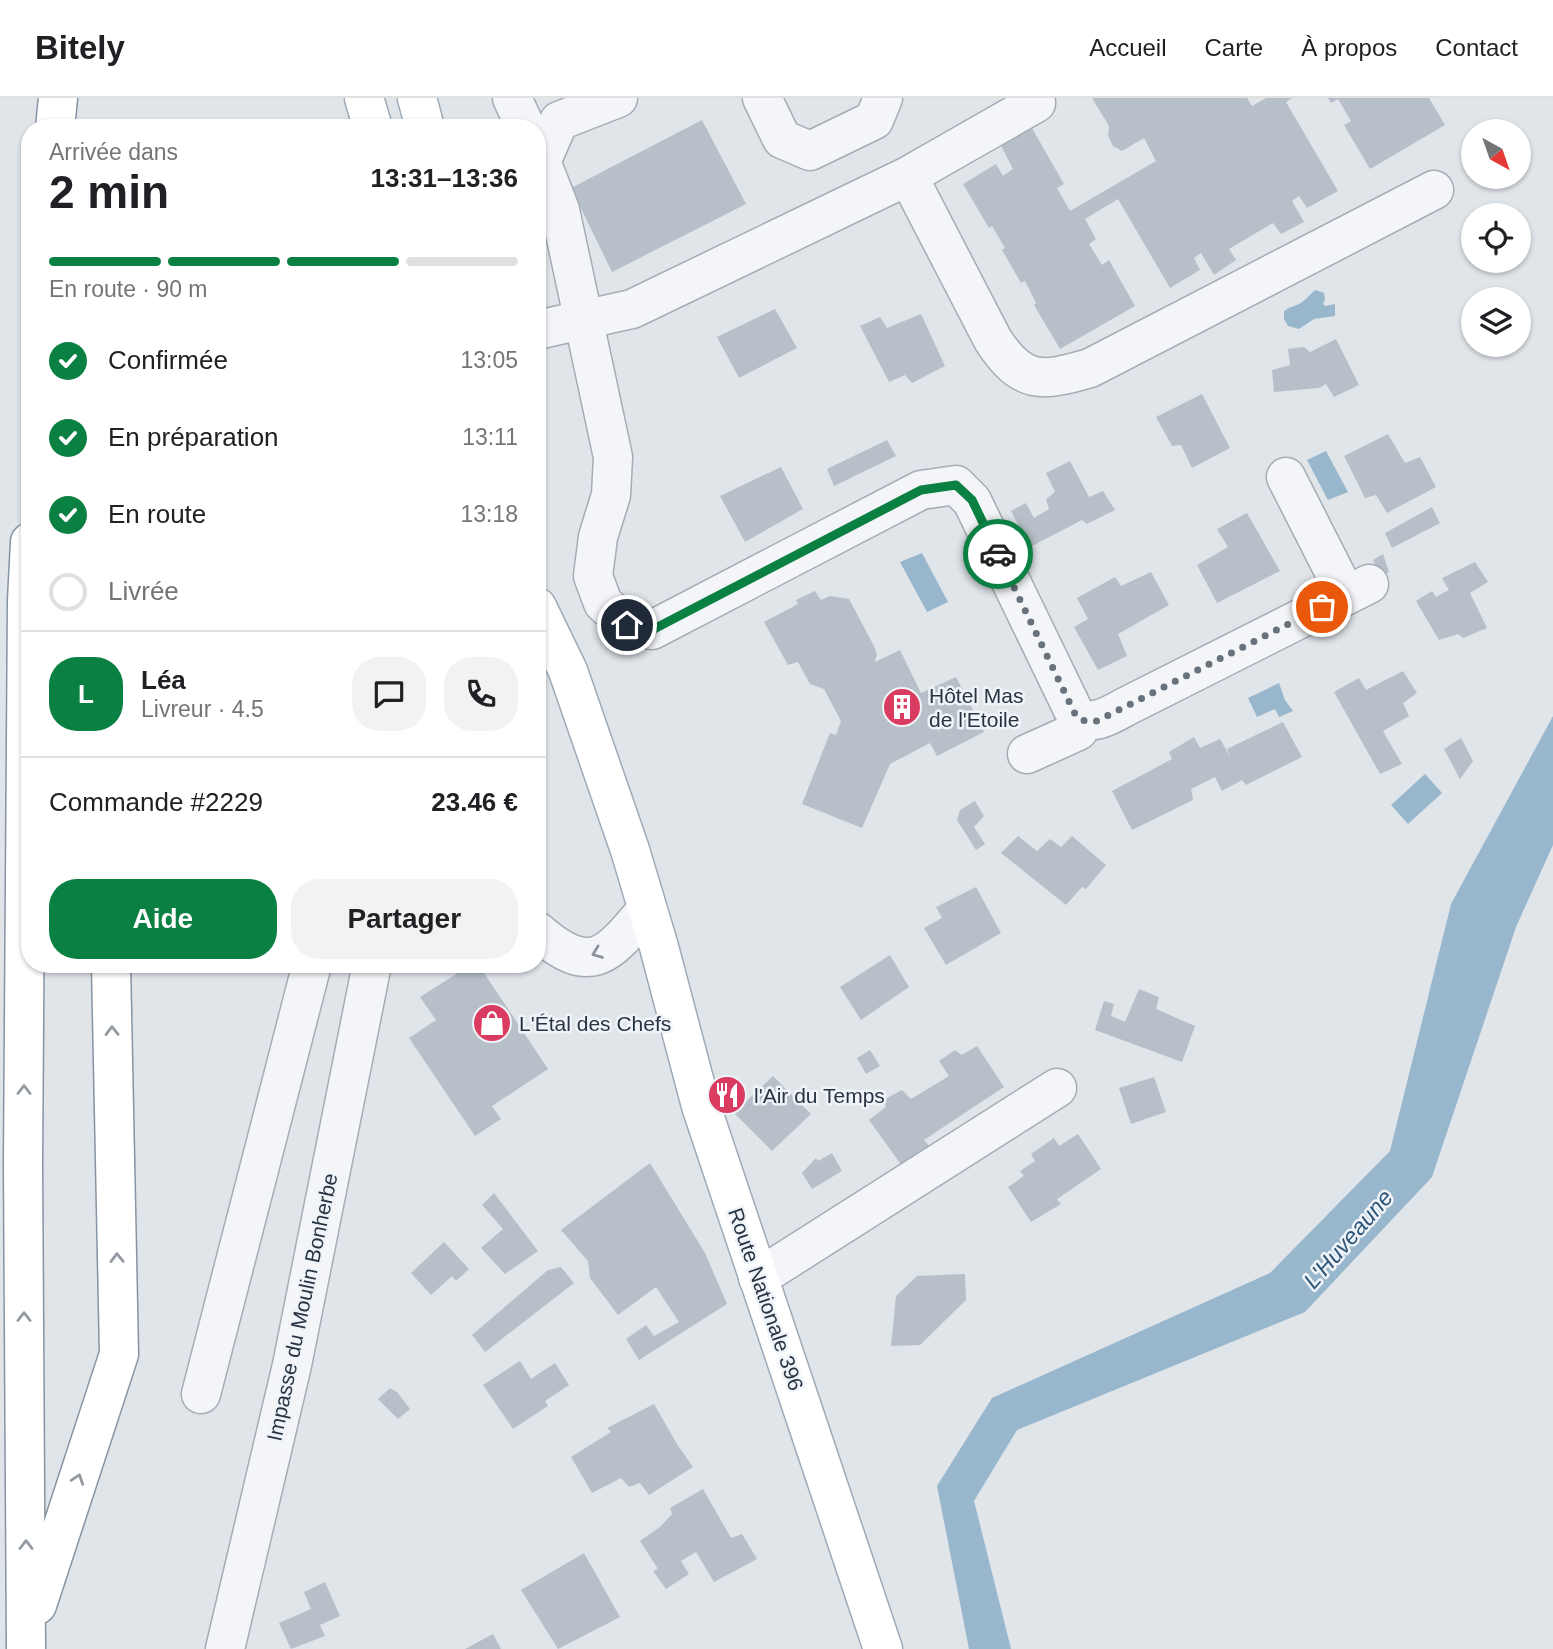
<!DOCTYPE html>
<html lang="fr">
<meta charset="utf-8">
<style>
body{margin:0;font-family:Helvetica,sans-serif;background:#f2f2f2;color:#202124;height:100vh;display:flex;flex-direction:column;font-size:26px;white-space:nowrap}
*{box-sizing:border-box;margin:0}
p{font-size:23px;color:#757577}
.icon{flex:none;width:38px;height:38px;fill:none;stroke:currentColor;stroke-width:2;stroke-linecap:round;stroke-linejoin:round}
.map{position:relative;flex:1;overflow:hidden}
.panel{position:absolute;left:21px;top:21px;width:525px;height:854px;display:flex;flex-direction:column;background:#fff;border-radius:28px;box-shadow:0 2px 5px #0004}
.panel>*{flex:none}
.needle{width:46px;rotate:140deg}
.fabs{position:absolute;left:1461px;top:21px;display:grid;gap:14px}
.fabs a{display:grid;place-items:center;width:70px;height:70px;border-radius:50%;background:#fff;box-shadow:0 2px 5px #0004;font-size:35px}
.pin{position:absolute;display:grid;place-items:center;width:60px;height:60px;color:#fff;margin:-30px;border:4px solid #fff;border-radius:50%;box-shadow:0 2px 7px #0007}
.courier{position:absolute;display:grid;place-items:center;width:70px;height:70px;margin:-35px;border:5px solid #0b8043;border-radius:50%;background:#fff;color:#222;box-shadow:0 2px 9px #0007}
.overview em{font-style:normal;font-weight:700}
.overview div{display:flex;flex-direction:column-reverse}
.overview{display:flex;align-items:center;justify-content:space-between;height:119px;padding:0 28px}
h1{font-size:46px;font-weight:700;line-height:52px}
.bar{display:grid;grid-template-columns:repeat(4,1fr);gap:10px 7px;align-content:center;height:84px;padding:0 28px}
.bar i{height:9px;border-radius:5px;background:#e0e0e0}
.bar .current{background:#0b8043}
.bar p{grid-column:span 4}
.line{display:flex;align-items:center;gap:18px;padding:0 28px;border-top:2px solid #e0e0e0}
.line div{flex:1}
.round{display:grid;place-items:center;flex:none;width:74px;height:74px;border-radius:28px;background:#f2f2f2}
ol{padding:0 28px;list-style:none}
li{display:flex;align-items:center;gap:21px;height:77px}
li p{margin-inline-start:auto}
li .icon{padding:7px;border-radius:50%;background:#0b8043;color:#fff;stroke-width:4}
li:last-child{color:#757577}
li i{width:38px;height:38px;border:4px solid #e0e0e0;border-radius:50%}
.button{display:flex;gap:14px;margin-top:auto;padding:14px 28px}
.button a{flex:1;height:80px;border-radius:28px;background:#0b8043;color:#fff;font-size:28px;font-weight:700;line-height:80px;text-align:center}
.button a+a{background:#f2f2f2;color:#202124}
header{display:flex;align-items:center;gap:42px;box-sizing:border-box;height:98px;padding:0 35px;background:#fff;border-bottom:2px solid #e0e0e0}
header strong{font-size:33px}
nav{display:flex;gap:38px;margin-inline-start:auto;font-size:24px}
.map>svg:first-child{display:block}
</style>
<header>
<strong>Bitely</strong>
<nav><a>Accueil</a><a>Carte</a><a>À propos</a><a>Contact</a></nav>
</header>
<div class="map">
<svg width="1553" height="1551" viewBox="0 0 1553 1551">
<rect width="100%" height="100%" fill="#e0e5ea"/>
<path fill="#98b7cd" d="M1316,192L1324,195L1325,201L1323,206L1325,208L1335,206V218L1314,221L1299,231L1288,228L1284,221V213C1289,209 1293,209 1299,206C1307,202 1310,195 1316,192Z
M1326,353L1348,394L1328,402L1307,362Z
M922,455L948,504L927,514L900,464Z
M1279,585L1285,602L1293,613L1279,619L1275,611L1257,619L1248,600Z
M1553,618V747L1516,829L1432,1079L1305,1214L1017,1332L974,1403L1011,1551H969L937,1388L992,1300L1270,1175L1390,1053L1451,806Z
M1425,676L1442,695L1408,726L1391,707Z"/>
<path fill="#b7bfc8" d="M1092,0H1247L1252,8L1266,0H1292L1286,4L1338,93L1307,110L1299,98L1292,103L1304,124L1281,136L1273,125L1229,151L1236,162L1214,177L1201,155L1194,160L1200,172L1170,190L1118,101L1085,121L1096,141L1089,146L1102,167L1109,162L1135,208L1060,251L1034,207L1036,205L1025,183L1021,185L1002,152L1005,150L992,128L989,130L963,86L996,66L1003,78L1013,71L999,44L1025,18L1064,86L1057,90L1070,113L1156,63L1144,40L1122,53L1113,48L1108,38L1109,28Z
M1328,0H1429L1445,27L1370,71L1344,27L1351,23L1338,1L1331,5Z
M702,22L746,106L612,174L571,90Z
M775,211L797,250L739,280L717,239Z
M921,216L945,268L912,285L905,277L889,284L860,228L880,219L887,230Z
M1336,241L1359,287L1334,299L1326,286L1319,290L1274,294L1272,272L1290,267L1288,251L1304,249L1310,254Z
M1202,296L1230,350L1192,370L1181,347L1172,348L1156,319Z
M1388,336L1405,365L1420,359L1436,389L1387,415L1376,397L1365,400L1344,358Z
M887,342L896,358L834,388L827,371Z
M1070,363L1089,399L1103,393L1115,412L1087,426L1082,422L1030,449L1011,413L1026,405L1034,420L1049,411L1046,401L1055,394L1046,375Z
M781,369L803,411L745,444L720,398Z
M1432,409L1440,425L1392,450L1385,435Z
M1247,415L1280,473L1217,505L1197,467L1228,449L1217,431Z
M1383,456L1389,474L1381,479L1373,462Z
M1475,464L1488,484L1470,495L1487,530L1463,540L1458,536L1439,542L1416,503L1432,493L1436,499L1449,492L1442,480Z
M1151,474L1169,507L1118,536L1127,558L1098,572L1074,529L1088,521L1077,500L1115,479L1121,488Z
M815,493L821,502L830,498L849,501L874,548L877,556L875,564L900,552L921,595L956,579L984,634L937,658L930,645L890,666L862,730L802,706L830,635L836,637L841,623L824,591L810,586L798,564L788,567L764,524L798,506L796,502Z
M1403,573L1417,595L1403,605L1409,618L1383,633L1402,666L1380,676L1334,594L1359,580L1366,592Z
M1283,624L1302,659L1246,687L1242,682L1222,693L1215,679L1191,691L1193,702L1132,732L1112,693L1172,661L1169,654L1194,639L1200,650L1220,641L1231,660L1227,651Z
M1461,640L1473,663L1460,681L1444,651Z
M975,703L984,718L974,729L985,746L976,752L957,722L960,712Z
M1018,738L1037,753L1050,741L1061,749L1072,738L1106,767L1086,791L1082,789L1066,807L1001,755Z
M976,789L1001,835L946,867L924,830L942,820L936,809Z
M890,857L909,889L861,922L840,889Z
M472,866H478L548,971L492,1008L501,1021L475,1038L409,940L436,922L420,899Z
M1139,891L1159,899L1156,911L1195,928L1182,964L1095,932L1104,903L1114,906L1111,918L1125,924Z
M977,948L1004,989L924,1042L930,1049L902,1068L869,1022L886,1009L883,1002L902,992L911,1001L949,978L939,963L955,952L962,957Z
M870,952L880,968L866,976L857,960Z
M773,978L811,1016L772,1053L734,1015Z
M1154,979L1166,1014L1131,1026L1119,990Z
M1078,1036L1101,1071L1057,1101L1061,1106L1031,1124L1008,1089L1024,1078L1020,1073L1035,1063L1031,1056L1054,1040L1059,1048Z
M832,1055L842,1073L812,1091L802,1075L816,1060L818,1063Z
M650,1065L705,1155L727,1206L639,1262L626,1241L646,1227L654,1238L679,1224L656,1189L618,1217L590,1180L588,1163L561,1132Z
M494,1095L538,1153L505,1176L481,1150L503,1131L482,1107Z
M444,1144L469,1171L456,1183L452,1178L431,1197L411,1175Z
M561,1169L574,1185L485,1254L472,1237L548,1172Z
M965,1176L966,1202L920,1247L891,1248L896,1198L917,1178Z
M520,1263L531,1281L555,1265L569,1287L545,1303L548,1308L513,1331L483,1287Z
M390,1290L398,1295L410,1311L398,1321L378,1301Z
M654,1306L677,1346L693,1369L649,1397L640,1385L629,1389L621,1380L592,1395L571,1359L611,1334L607,1330Z
M703,1391L731,1440L742,1436L757,1461L714,1484L696,1454L681,1463L689,1476L666,1491L653,1473L658,1471L640,1443L660,1429L672,1416L670,1410Z
M584,1455L620,1519L558,1551L521,1492Z
M325,1484L340,1518L320,1527L325,1538L291,1551L279,1525L311,1511L304,1494Z
M493,1536L501,1551H465Z"/>
<g fill="none" stroke-linecap="round" stroke-linejoin="round">
<defs>
<path id="minor" d="M512,0L526,30
M762,0L782,41L810,53L874,22L883,0
M537,53L560,112L613,359L611,397L598,439L593,478L603,505L627,527L652,532L921,392L956,387L972,403L1076,618C1095,629 1111,616 1129,607L1369,486
M542,62L559,23L618,0
M908,78L993,242C1022,287 1042,284 1090,270L1434,92
M537,232L632,211L908,78L1036,5
M1286,379L1346,497
M1027,656L1078,633L1085,623
M537,833C591,880 608,858 647,811
M758,1180L1057,990
M201,1296L312,866
M225,1551L292,1267L372,866"/>
<path id="major" d="M364,0L373,30
M417,0L425,30
M537,509L568,573L630,752L659,849L701,1008L883,1551"/>
<path id="highway" d="M55,30L58,0
M37,1507L119,1256L111,866
M26,1551L23,1066L27,503L30,444"/>
</defs>
<use href="#minor" stroke="#a5acb5" stroke-width="41"/>
<use href="#major" stroke="#9eaab7" stroke-width="41"/>
<use href="#highway" stroke="#8694a2" stroke-width="41"/>
<use href="#minor" stroke="#f3f5f8" stroke-width="38"/>
<use href="#major" stroke="#fff" stroke-width="38"/>
<use href="#highway" stroke="#fff" stroke-width="38"/>
</g>
<defs><path id="oneway-chevron" d="M-2-3.5L2.5 0L-2 3.5" fill="none" stroke-width="1.6" stroke-linecap="round" stroke-linejoin="round" transform="scale(1.75)"/></defs>
<use stroke="#8d949e" href="#oneway-chevron" transform="translate(597 855) rotate(159)"/>
<g stroke="#939aa1">
<use href="#oneway-chevron" transform="translate(112 933) rotate(-91)"/>
<use href="#oneway-chevron" transform="translate(24 992) rotate(-90)"/>
<use href="#oneway-chevron" transform="translate(117 1160) rotate(-91)"/>
<use href="#oneway-chevron" transform="translate(24 1219) rotate(-90)"/>
<use href="#oneway-chevron" transform="translate(78 1381) rotate(-72)"/>
<use href="#oneway-chevron" transform="translate(26 1447) rotate(-90)"/>
</g>
<g fill="none" stroke-linecap="round" stroke-linejoin="round">
<path stroke="#68727d" stroke-width="7" stroke-dasharray="0 12.6" d="M998,456L1076,618L1085,623H1097L1322,509"/>
<path stroke="#0b8043" stroke-width="9" d="M627,527L652,532L921,392L956,387L972,402L998,456"/>
</g>
<defs>
<symbol id="building-disc" viewBox="-11 -11 22 22"><circle r="9.5" fill="#da3b61" stroke="#f0f4f8"/><path d="M-4-6H4V6H1V3H-1V6H-4ZM-2.5-4.3h1.7v1.8h-1.7ZM.8-4.3h1.7v1.8H.8ZM-2.5-1h1.7V.8h-1.7ZM.8-1h1.7V.8H.8Z" fill="#fff"/></symbol>
<symbol id="shop-disc" viewBox="-11 -11 22 22"><circle r="9.5" fill="#da3b61" stroke="#f0f4f8"/><path d="M-5-2.5h2.3a2.7 3.5 0 0 1 5.4 0H5L5.5 6h-11ZM-1.5-2.5h3a1.5 2.3 0 0 0-3 0Z" fill="#fff"/></symbol>
<symbol id="restaurant-disc" viewBox="-11 -11 22 22"><circle r="9.5" fill="#da3b61" stroke="#f0f4f8"/><path d="M-5-6h1v4h1v-4h1v4h1v-4h1v5L-1.5 .5V6h-2V.5L-5-1ZM5-6V6H3V1.5H1.5Q1.5-4 5-6Z" fill="#fff"/></symbol>
</defs>
<g fill-rule="evenodd">
<use href="#building-disc" x="880" y="587" width="44" height="44"/>
<use href="#shop-disc" x="470" y="903" width="44" height="44"/>
<use href="#restaurant-disc" x="705" y="975" width="44" height="44"/>
</g>
<g text-anchor="middle" dominant-baseline="central" stroke-width="5" stroke-linejoin="round" paint-order="stroke">
<g font-size="21" fill="#273443" stroke="#f0f4f8" text-anchor="start">
<text x="929" y="597">Hôtel Mas<tspan x="929" dy="24">de l'Etoile</tspan></text>
<text x="519" y="925">L'Étal des Chefs</text>
<text x="754" y="997">l'Air du Temps</text>
</g>
<g font-size="21" fill="#273443" stroke="#f0f4f8">
<text transform="translate(766 1201) rotate(71)">Route Nationale 396</text>
<text transform="translate(302 1209) rotate(-78)">Impasse du Moulin Bonherbe</text>
</g>
<g font-size="23" font-style="italic" fill="#2e577b" stroke="#f0f4f8">
<text transform="translate(1348 1141) rotate(-49)">L'Huveaune</text>
</g>
</g>
</svg>
<div class="fabs">
<a><svg class="needle" viewBox="-14 -14 28 28"><path d="M0-13l5 13h-10z" fill="#e53935"/><path d="M0 13l5-13h-10z" fill="#757577"/></svg></a>
<a><svg class="icon" aria-label="locate" viewBox="0 0 24 24"><circle cx="12" cy="12" r="6"/><path d="M12 2v4M12 18v4M2 12h4M18 12h4"/></svg></a>
<a><svg class="icon" aria-label="layers" viewBox="0 0 24 24"><path d="M12 4l9 5-9 5-9-5zM3 14l9 5 9-5"/></svg></a>
</div>
<div class="pin" style="left:1322px;top:509px;background:#ea580c"><svg class="icon" aria-label="bag" viewBox="0 0 24 24"><path d="M5 8h14l-1 12H6zM9 8a3 3 0 0 1 6 0"/></svg></div>
<div class="pin" style="left:627px;top:527px;background:#1f2937"><svg class="icon" aria-label="home" viewBox="0 0 24 24"><path d="M3 11l9-7 9 7M6 9v11h12V9"/></svg></div>
<div class="courier" style="left:998px;top:456px"><svg class="icon" aria-label="car" viewBox="0 0 24 24"><path d="M5 17H2v-5l4-1 3-4h7l3 4 3 1v5h-3M9 17h6M6 11h13"/><circle cx="7" cy="17" r="2"/><circle cx="17" cy="17" r="2"/></svg></div>
<section class="panel">
<div class="overview"><div><h1>2 min</h1><p>Arrivée dans</p></div><em>13:31–13:36</em></div>
<div class="bar"><i class="current"></i><i class="current"></i><i class="current"></i><i></i><p>En route · 90 m</p></div>
<ol>
<li><svg class="icon" aria-label="check" viewBox="0 0 24 24"><path d="M5 12l5 5 9-10"/></svg>Confirmée<p>13:05</p></li>
<li><svg class="icon" aria-label="check" viewBox="0 0 24 24"><path d="M5 12l5 5 9-10"/></svg>En préparation<p>13:11</p></li>
<li><svg class="icon" aria-label="check" viewBox="0 0 24 24"><path d="M5 12l5 5 9-10"/></svg>En route<p>13:18</p></li>
<li><i></i>Livrée</li>
</ol>
<div class="line" style="height:126px"><b class="round" style="background:#0b8043;color:#fff">L</b><div><b>Léa</b><p>Livreur · 4.5</p></div><a class="round"><svg class="icon" aria-label="chat" viewBox="0 0 24 24"><path d="M4 5h16v11H9l-5 4z"/></svg></a><a class="round"><svg class="icon" aria-label="phone" viewBox="0 0 24 24"><path d="M5 4h4l2 5-3 2q2 4 5 5l2-3 5 2v4C11 20 4 13 5 4z"/></svg></a></div>
<div class="line" style="height:91px"><div>Commande #2229</div><b>23.46 €</b></div>
<div class="button"><a>Aide</a><a>Partager</a></div>
</section>
</div>
